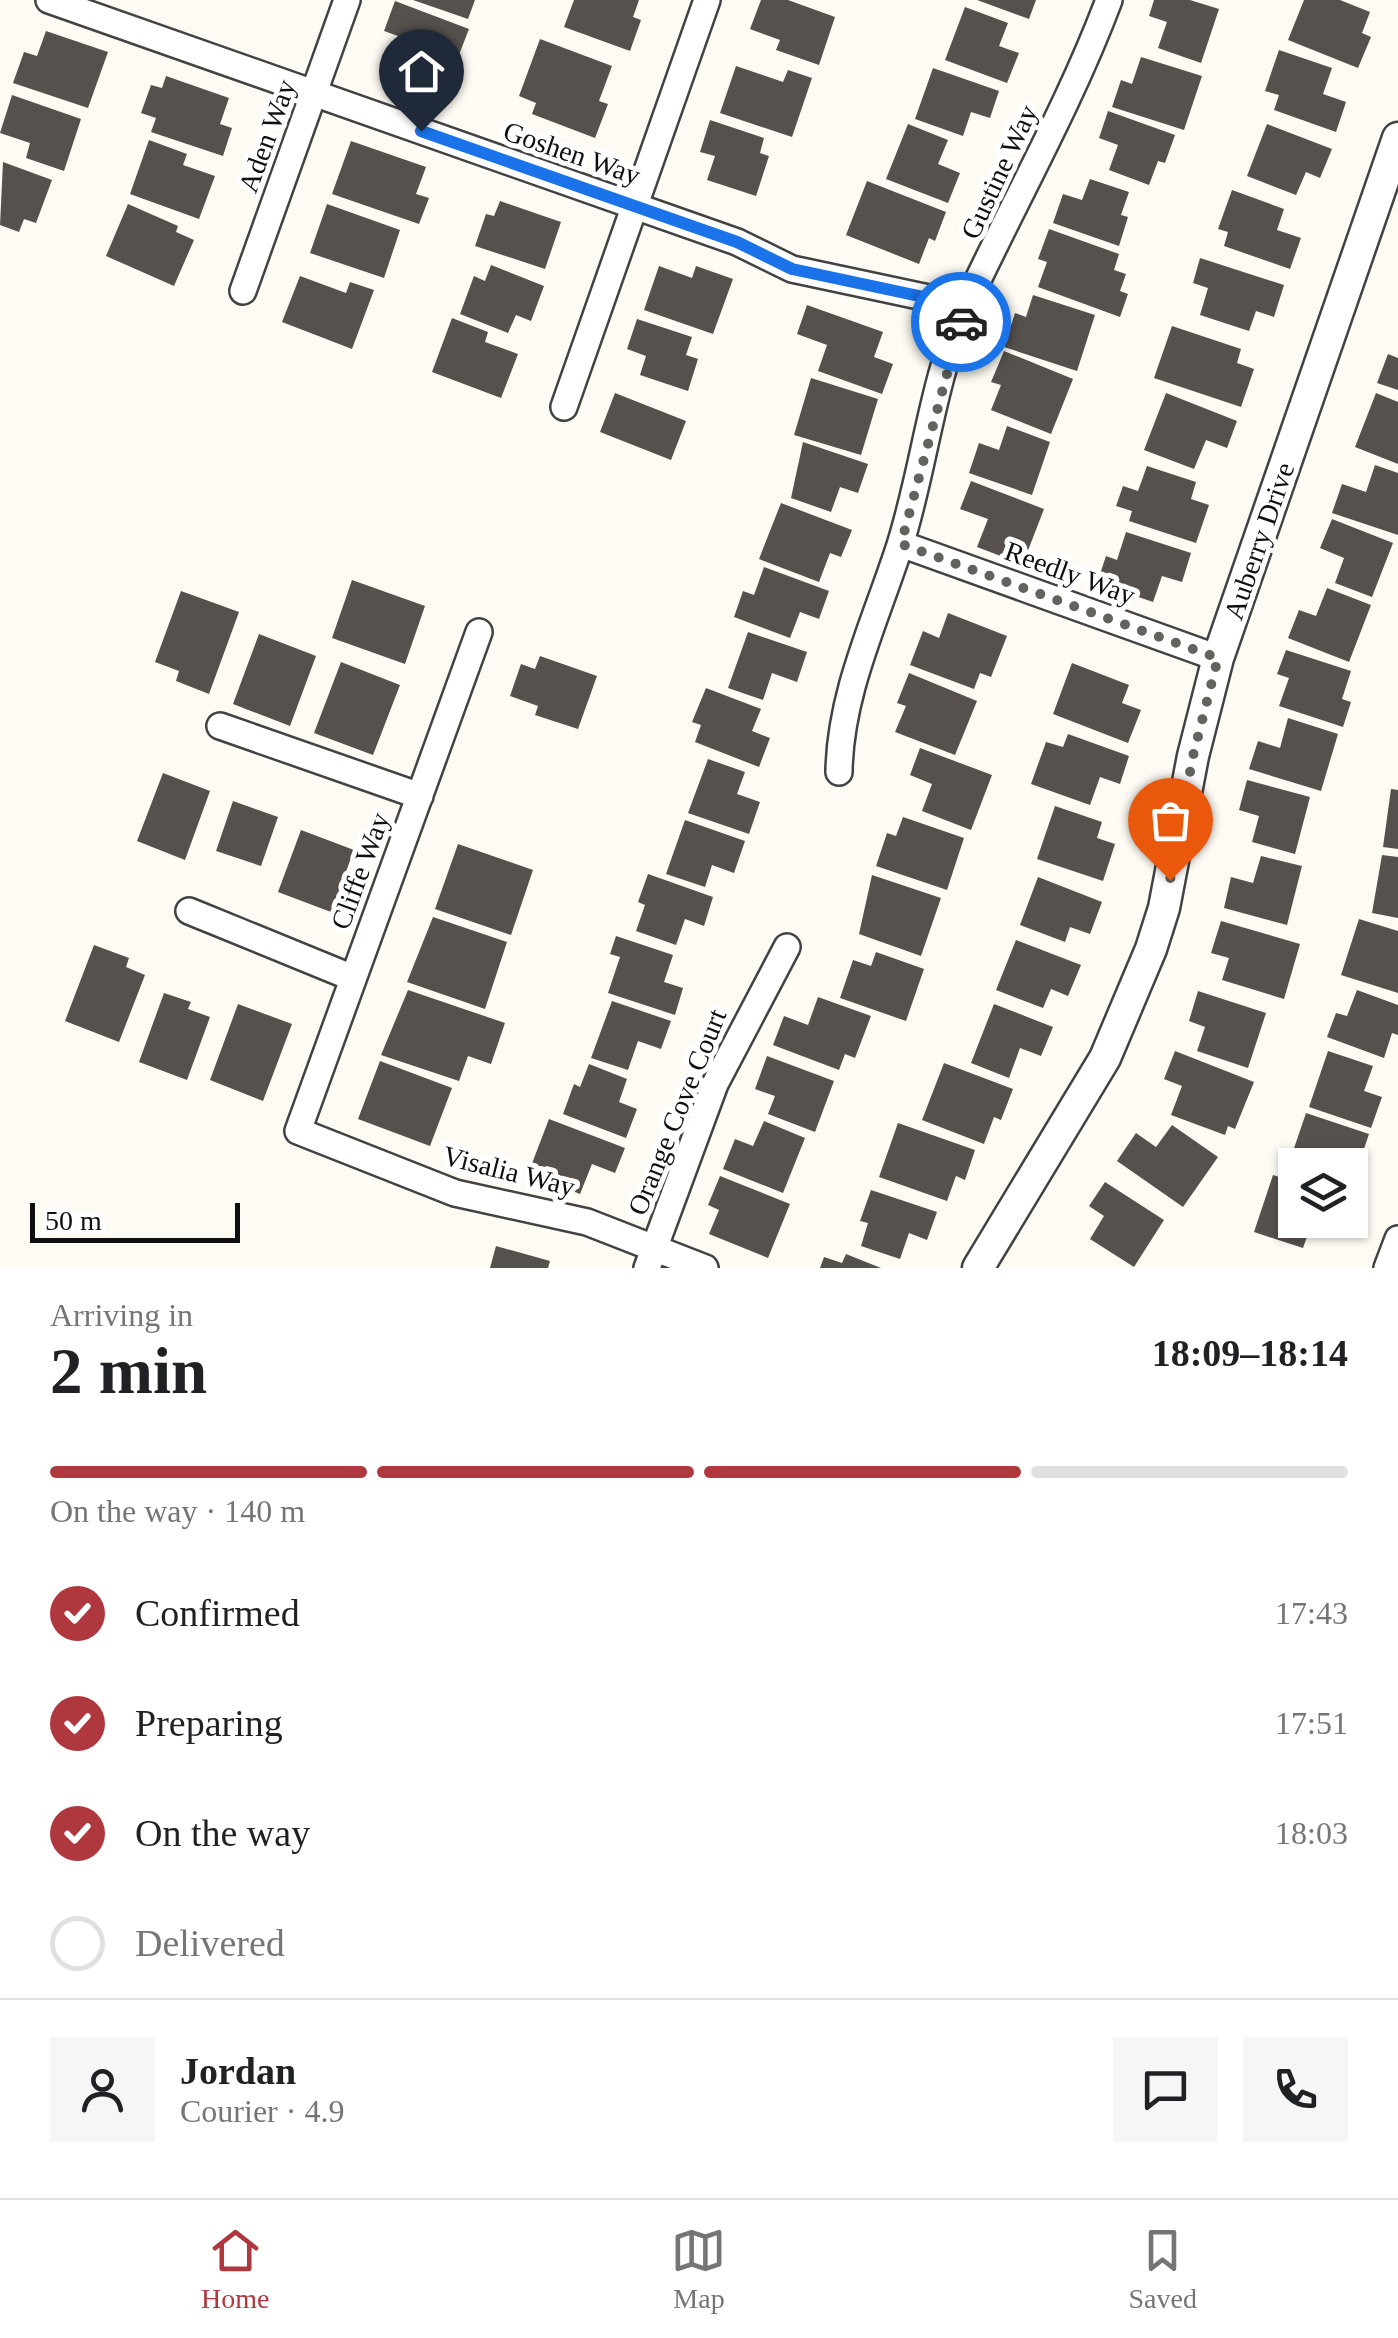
<!DOCTYPE html>
<meta charset="utf-8">
<style>
body{margin:0;font-family:Georgia,serif;background:#f6f6f6;color:#202124;height:100vh;display:flex;flex-direction:column;font-size:38px;white-space:nowrap}
*{box-sizing:border-box;margin:0}
p{font-size:32px;color:#757577}
.icon{flex:none;width:55px;height:55px;fill:none;stroke:currentColor;stroke-width:2;stroke-linecap:round;stroke-linejoin:round}
.map{position:relative;height:1268px;overflow:hidden}
.panel{display:flex;flex-direction:column;background:#fff;flex:1}
.panel>*{flex:none}
.fabs{position:absolute;left:1278px;top:1148px;display:grid;gap:20px}
.fabs a{display:grid;place-items:center;width:90px;height:90px;border-radius:0px;background:#fff;box-shadow:0 2px 8px #0004;font-size:50px}
.scale{position:absolute;left:30px;bottom:25px;width:210px;box-sizing:border-box;padding-left:10px;border:5px solid #0f0f0f;border-top:0;font-size:28px;line-height:35px;white-space:nowrap;color:#0f0f0f;-webkit-text-stroke:8px #fff;paint-order:stroke}
.pin{position:absolute;display:grid;place-items:center;width:85px;height:85px;color:#fff;margin:-102px -42px;border-radius:50% 50% 50% 0;rotate:-45deg;box-shadow:0 0 10px #0007}
.pin .icon{rotate:45deg}
.courier{position:absolute;display:grid;place-items:center;width:100px;height:100px;margin:-50px;border:8px solid #1a73e8;border-radius:50%;background:#fff;color:#222;box-shadow:0 2px 12px #0007}
.overview em{font-style:normal;font-weight:800}
.overview div{display:flex;flex-direction:column-reverse}
.overview{display:flex;align-items:center;justify-content:space-between;height:170px;padding:0 50px}
h1{font-size:65px;font-weight:800;line-height:75px}
.bar{display:grid;grid-template-columns:repeat(4,1fr);gap:15px 10px;align-content:center;height:120px;padding:0 50px}
.bar i{height:12px;border-radius:8px;background:#e0e0e0}
.bar .active{background:#af383e}
.bar p{grid-column:span 4}
.line{display:flex;align-items:center;gap:25px;padding:0 50px;border-top:2px solid #e0e0e0}
.line div{flex:1}
.round{display:grid;place-items:center;flex:none;width:105px;height:105px;border-radius:0px;background:#f6f6f6}
ol{padding:0 50px;list-style:none}
li{display:flex;align-items:center;gap:30px;height:110px}
li p{margin-inline-start:auto}
li .icon{padding:10px;border-radius:50%;background:#af383e;color:#fff;stroke-width:4}
li:last-child{color:#757577}
li i{width:55px;height:55px;border:5px solid #e0e0e0;border-radius:50%}
.menu{display:flex;justify-content:space-around;align-items:center;height:140px;border-top:2px solid #e0e0e0;background:#fff;font-size:28px;color:#757577}
.menu a{display:grid;justify-items:center;gap:5px}
.menu .active{color:#af383e}
.map>svg:first-child{display:block}
</style>
<div class="map">
<svg width="1398" height="1268" viewBox="0 0 1398 1268">
<rect width="100%" height="100%" fill="#fdfbf3"/>
<path fill="#57514d" d="M413,0H475L468,19Z
M574,0H639L633,17L641,20L630,51L564,27Z
M761,0H788L835,17L819,65L776,50L780,40L750,29Z
M977,0H1036L1029,19Z
M1154,0H1190L1219,9L1201,63L1158,48L1167,22L1149,16Z
M1304,0H1340L1370,12L1362,33L1371,37L1358,68L1288,40Z
M395,1L469,29L448,83L389,60L398,36L384,31Z
M965,7L1008,23L999,46L1019,53L1007,83L945,60Z
M46,31L108,52L88,108L13,83L24,52L37,56Z
M540,39L612,66L599,101L608,104L595,138L532,114L536,103L519,96Z
M1279,50L1332,68L1323,94L1346,102L1336,132L1274,110L1279,95L1265,91Z
M1141,57L1202,76L1184,130L1112,107L1121,80L1132,84Z
M736,66L783,82L788,70L812,78L792,137L720,113Z
M933,68L999,91L990,118L971,112L963,136L915,119Z
M166,76L229,98L220,124L232,128L223,156L151,132L156,118L141,113L151,85L162,88Z
M12,95L81,119L64,171L26,158L30,143L0,133Z
M1108,111L1175,135L1165,163L1158,161L1149,185L1109,170L1118,145L1099,138Z
M710,120L764,138L760,153L769,156L756,196L707,180L715,156L700,152Z
M908,124L948,140L938,164L960,173L948,203L886,179Z
M1267,124L1332,149L1320,178L1306,172L1296,195L1247,176Z
M149,140L187,154L183,165L215,176L199,219L130,194Z
M351,141L426,167L416,194L429,198L419,224L332,194Z
M3,162L52,180L36,223L24,219L19,232L0,225Z
M1090,179L1129,192L1121,215L1128,217L1119,246L1053,223L1063,194L1082,200Z
M867,181L946,212L935,241L929,238L919,264L846,235Z
M1232,190L1284,209L1277,230L1301,238L1290,269L1224,246L1228,232L1218,229Z
M500,201L561,222L545,269L475,246L486,214L494,216Z
M128,204L178,226L176,232L194,240L174,286L106,256Z
M327,204L400,230L384,278L310,253Z
M1049,229L1119,254L1114,270L1126,274L1120,291L1128,294L1120,317L1038,287L1047,262L1038,259Z
M1200,258L1284,285L1274,317L1256,311L1249,331L1200,315L1208,288L1193,283Z
M491,265L544,286L531,321L516,315L508,333L460,314L474,276L485,281Z
M659,266L692,278L696,266L733,279L713,334L644,310Z
M300,276L346,293L350,282L374,290L352,349L282,322Z
M1033,295L1095,315L1077,371L1004,347L1015,313L1026,317Z
M807,305L883,332L874,357L893,364L882,394L818,371L827,345L797,334Z
M452,318L488,332L485,342L518,354L501,398L432,372Z
M637,319L692,337L686,355L698,359L688,391L640,375L646,356L627,349Z
M1172,326L1241,349L1237,363L1254,369L1241,407L1154,378Z
M1004,351L1073,379L1051,434L991,410L1001,385L991,382Z
M1388,354L1398,358V390L1377,383Z
M811,378L878,399L861,455L794,435Z
M615,393L686,421L671,460L600,432Z
M1166,393L1237,421L1227,448L1206,440L1194,469L1144,450Z
M1376,393L1398,402V464L1355,447Z
M1007,426L1050,442L1032,495L969,473L979,443L999,450Z
M803,442L868,464L858,493L840,487L831,512L791,498Z
M1375,465L1398,473V535L1332,513L1342,484L1366,492Z
M1147,466L1196,482L1191,499L1209,505L1196,543L1129,521L1132,511L1116,506L1123,486L1138,491Z
M971,481L1044,509L1027,553L1015,548L1011,560L977,547L988,519L960,509Z
M781,503L852,530L841,557L830,553L819,582L759,559Z
M1332,519L1393,543L1372,597L1335,583L1344,558L1320,548Z
M1126,532L1191,553L1182,582L1162,576L1153,602L1097,583L1106,556L1117,560Z
M764,567L829,591L819,619L800,612L790,638L734,617L743,591L754,595Z
M352,580L425,606L405,664L332,638Z
M1327,588L1371,605L1349,662L1288,638L1299,610L1316,616Z
M181,591L239,612L209,694L176,681L179,671L155,662Z
M948,613L1007,636L991,677L980,673L974,689L910,665L923,631L939,638Z
M748,632L807,652L797,682L772,673L763,700L728,688Z
M259,634L316,656L290,726L233,704Z
M1286,650L1351,671L1342,699L1351,702L1343,727L1279,706L1289,678L1277,674Z
M540,656L597,676L578,729L535,715L538,706L510,696L521,664L535,669Z
M341,662L400,685L373,755L314,733Z
M1072,663L1129,685L1122,703L1141,710L1128,743L1053,714Z
M909,673L977,701L955,755L895,732L906,706L897,703Z
M706,688L761,709L752,731L770,738L759,767L695,742L701,725L692,722Z
M1288,718L1338,734L1321,791L1249,769L1258,741L1280,748Z
M1068,734L1129,756L1120,784L1100,777L1090,805L1031,784L1046,742L1063,747Z
M920,748L992,775L971,830L922,811L932,784L910,775Z
M708,759L745,772L737,794L760,802L749,834L688,813Z
M163,773L210,791L185,860L137,841Z
M1247,780L1310,797L1295,854L1252,842L1259,816L1239,810Z
M1391,789L1398,790V849L1383,847Z
M233,801L278,817L261,866L216,851Z
M1055,806L1102,822L1097,838L1115,844L1103,881L1037,859Z
M903,817L964,838L947,890L876,866L887,833L896,836Z
M685,820L745,841L734,873L712,865L705,887L666,874Z
M301,830L354,850L331,912L278,892Z
M458,844L533,870L511,935L435,909Z
M1382,855L1398,857V918L1372,913Z
M1261,856L1302,866L1287,925L1224,908L1231,877L1253,883Z
M648,874L713,897L704,926L685,919L676,945L636,931L645,905L638,902Z
M872,875L941,898L921,956L859,934Z
M1038,877L1102,902L1090,934L1070,927L1065,942L1020,925Z
M433,917L507,942L485,1009L407,982Z
M1359,919L1398,931V993L1341,975Z
M1221,921L1300,944L1284,999L1222,980L1229,958L1211,953Z
M616,936L673,955L664,982L683,988L675,1015L608,993L620,957L610,954Z
M1016,940L1081,965L1068,996L1051,989L1043,1008L996,990Z
M94,945L129,958L126,967L145,975L119,1042L65,1021Z
M876,952L924,969L906,1021L840,998L853,960L871,966Z
M408,990L505,1023L491,1064L468,1056L459,1081L381,1055Z
M1357,990L1398,1005V1035L1392,1033L1384,1058L1327,1037L1336,1013L1347,1016Z
M1198,991L1266,1013L1248,1068L1197,1051L1205,1027L1189,1021Z
M164,993L191,1002L188,1009L210,1017L187,1080L139,1062Z
M818,997L871,1016L855,1058L845,1054L839,1070L773,1045L784,1016L808,1025Z
M612,1001L671,1021L661,1049L638,1041L628,1070L591,1058Z
M238,1004L292,1024L263,1101L210,1080Z
M994,1004L1053,1027L1041,1056L1020,1048L1009,1078L971,1063Z
M1175,1051L1254,1082L1235,1129L1228,1126L1225,1135L1171,1115L1182,1086L1164,1079Z
M1328,1051L1373,1066L1364,1091L1382,1097L1371,1128L1309,1107Z
M767,1056L834,1081L815,1132L768,1114L775,1096L755,1089Z
M380,1061L452,1088L430,1146L358,1119Z
M944,1063L1013,1089L1001,1120L994,1117L984,1144L922,1120Z
M589,1064L627,1079L619,1102L637,1109L626,1138L563,1114L574,1084L580,1087Z
M1306,1113L1369,1134L1359,1164L1336,1156L1333,1165L1287,1169Z
M549,1119L625,1148L615,1173L592,1164L580,1194L544,1180L547,1172L531,1166Z
M764,1121L805,1138L783,1193L723,1169L735,1139L753,1146Z
M898,1123L975,1150L965,1180L956,1176L947,1201L879,1177Z
M1172,1125L1218,1157L1183,1207L1117,1161L1136,1133L1156,1147Z
M1273,1175L1295,1182V1220H1313L1303,1248L1254,1232Z
M720,1176L790,1204L768,1258L709,1234L719,1210L708,1205Z
M1105,1182L1164,1220L1134,1267L1090,1239L1104,1216L1089,1206Z
M871,1190L937,1212L927,1240L909,1233L900,1259L861,1246L868,1223L860,1221Z
M496,1246L550,1261L548,1268H490Z
M846,1254L881,1268H820L824,1257L842,1263Z"/>
<g fill="none" stroke-linecap="round" stroke-linejoin="round">
<defs>
<path id="minor" d="M49,0L737,242L792,269L966,306
M243,291L347,0
M564,407L707,0
M901,544L1218,658
M479,632L298,1131L455,1193L587,1222L705,1268
M220,726L420,796
M839,772C840,693 876,620 900,545C925,466 932,379 967,303C1014,202 1070,104 1109,0
M189,911L353,978
M647,1268L715,1084L787,947
M1387,1268L1398,1239"/>
<path id="tertiary" d="M978,1268L1105,1058L1151,949L1164,908L1193,756L1218,658L1398,138"/>
</defs>
<use href="#minor" stroke="#424242" stroke-width="30"/>
<use href="#tertiary" stroke="#424242" stroke-width="35"/>
<use href="#minor" stroke="#fff" stroke-width="25"/>
<use href="#tertiary" stroke="#fff" stroke-width="30"/>
</g>
<g fill="none" stroke-linecap="round" stroke-linejoin="round">
<path stroke="#62625f" stroke-width="10" stroke-dasharray="0 18" d="M961,322L901,544L1218,658L1193,756L1170,880"/>
<path stroke="#1a73e8" stroke-width="12" d="M421,131L737,242L792,269L966,306L961,322"/>
</g>
<g text-anchor="middle" dominant-baseline="central" stroke-width="10" stroke-linejoin="round" paint-order="stroke">
<g font-size="28" fill="#0f0f0f" stroke="#fff">
<text transform="translate(267 136) rotate(-70)">Aden Way</text>
<text transform="translate(572 153) rotate(19)">Goshen Way</text>
<text transform="translate(999 172) rotate(-65)">Gustine Way</text>
<text transform="translate(1259 541) rotate(-71)">Auberry Drive</text>
<text transform="translate(1070 573) rotate(20)">Reedly Way</text>
<text transform="translate(360 871) rotate(-70)">Cliffe Way</text>
<text transform="translate(677 1112) rotate(-68)">Orange Cove Court</text>
<text transform="translate(509 1171) rotate(14)">Visalia Way</text>
</g>
</g>
</svg>
<div class="fabs">
<a><svg class="icon" aria-label="layers" viewBox="0 0 24 24"><path d="M12 4l9 5-9 5-9-5zM3 14l9 5 9-5"/></svg></a>
</div>
<div class="scale">50 m</div>
<div class="pin" style="left:1170px;top:880px;background:#ea580c"><svg class="icon" aria-label="bag" viewBox="0 0 24 24"><path d="M5 8h14l-1 12H6zM9 8a3 3 0 0 1 6 0"/></svg></div>
<div class="pin" style="left:421px;top:131px;background:#1f2937"><svg class="icon" aria-label="home" viewBox="0 0 24 24"><path d="M3 11l9-7 9 7M6 9v11h12V9"/></svg></div>
<div class="courier" style="left:961px;top:322px"><svg class="icon" aria-label="car" viewBox="0 0 24 24"><path d="M5 17H2v-5l4-1 3-4h7l3 4 3 1v5h-3M9 17h6M6 11h13"/><circle cx="7" cy="17" r="2"/><circle cx="17" cy="17" r="2"/></svg></div>
</div>
<section class="panel">
<div class="overview"><div><h1>2 min</h1><p>Arriving in</p></div><em>18:09–18:14</em></div>
<div class="bar"><i class="active"></i><i class="active"></i><i class="active"></i><i></i><p>On the way · 140 m</p></div>
<ol>
<li><svg class="icon" aria-label="check" viewBox="0 0 24 24"><path d="M5 12l5 5 9-10"/></svg>Confirmed<p>17:43</p></li>
<li><svg class="icon" aria-label="check" viewBox="0 0 24 24"><path d="M5 12l5 5 9-10"/></svg>Preparing<p>17:51</p></li>
<li><svg class="icon" aria-label="check" viewBox="0 0 24 24"><path d="M5 12l5 5 9-10"/></svg>On the way<p>18:03</p></li>
<li><i></i>Delivered</li>
</ol>
<div class="line" style="height:180px"><a class="round"><svg class="icon" aria-label="person" viewBox="0 0 24 24"><circle cx="12" cy="8" r="4"/><path d="M4 21q1-7 8-7t8 7"/></svg></a><div><b>Jordan</b><p>Courier · 4.9</p></div><a class="round"><svg class="icon" aria-label="chat" viewBox="0 0 24 24"><path d="M4 5h16v11H9l-5 4z"/></svg></a><a class="round"><svg class="icon" aria-label="phone" viewBox="0 0 24 24"><path d="M5 4h4l2 5-3 2q2 4 5 5l2-3 5 2v4C11 20 4 13 5 4z"/></svg></a></div>
</section>
<nav class="menu">
<a class="active"><svg class="icon" aria-label="home" viewBox="0 0 24 24"><path d="M3 11l9-7 9 7M6 9v11h12V9"/></svg>Home</a>
<a><svg class="icon" aria-label="map" viewBox="0 0 24 24"><path d="M3 6l6-2 6 2 6-2v14l-6 2-6-2-6 2zM9 4v14M15 6v14"/></svg>Map</a>
<a><svg class="icon" aria-label="saved" viewBox="0 0 24 24"><path d="M7 4h10v16l-5-4-5 4z"/></svg>Saved</a>
</nav>
